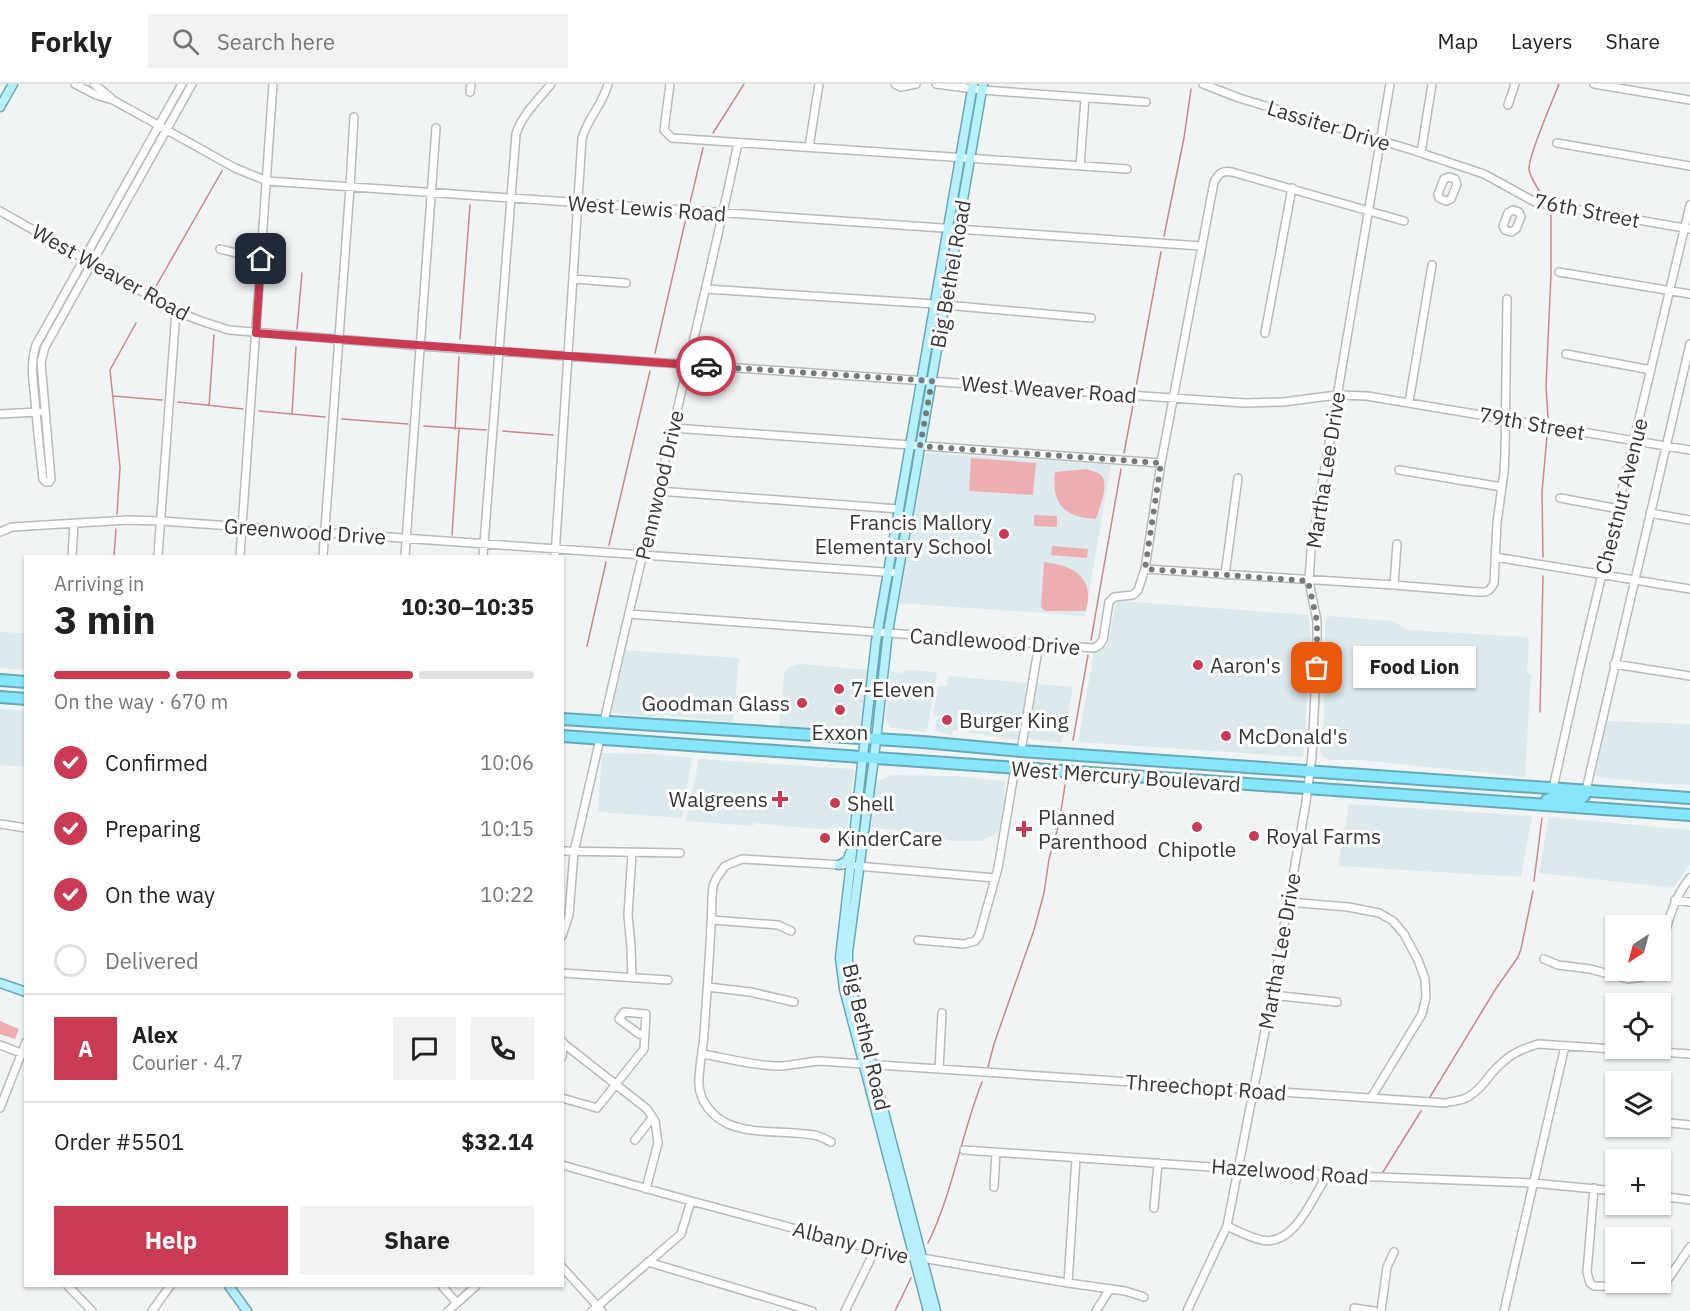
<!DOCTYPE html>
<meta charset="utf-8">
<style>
body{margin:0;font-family:"IBM Plex Sans",sans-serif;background:#f2f2f2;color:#222;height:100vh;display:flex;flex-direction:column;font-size:22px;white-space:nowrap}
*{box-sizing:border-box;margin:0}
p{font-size:20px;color:#767676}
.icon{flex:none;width:33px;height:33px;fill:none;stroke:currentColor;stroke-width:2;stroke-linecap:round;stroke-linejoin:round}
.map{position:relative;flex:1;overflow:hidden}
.drawer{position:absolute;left:24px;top:471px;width:540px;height:732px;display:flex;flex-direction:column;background:#fff;border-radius:0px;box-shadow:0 2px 4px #0004}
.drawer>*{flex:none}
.needle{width:39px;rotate:216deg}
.controls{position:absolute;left:1605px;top:831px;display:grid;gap:12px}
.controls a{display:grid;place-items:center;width:66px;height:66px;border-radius:0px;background:#fff;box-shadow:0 2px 4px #0004;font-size:30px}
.pin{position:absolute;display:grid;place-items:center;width:51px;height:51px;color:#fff;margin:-26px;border-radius:12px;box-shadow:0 3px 9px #0006}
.courier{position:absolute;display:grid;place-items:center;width:60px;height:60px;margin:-30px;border:4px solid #ca3a53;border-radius:50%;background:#fff;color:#222;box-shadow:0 2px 8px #0007}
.bubble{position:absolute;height:42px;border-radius:0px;background:#fff;box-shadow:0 2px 4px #0004;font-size:20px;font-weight:800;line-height:42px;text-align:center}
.overview em{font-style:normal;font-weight:800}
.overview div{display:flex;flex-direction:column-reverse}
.overview{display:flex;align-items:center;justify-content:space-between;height:102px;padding:0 30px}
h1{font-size:39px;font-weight:800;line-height:45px}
.bar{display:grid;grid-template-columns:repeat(4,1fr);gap:9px 6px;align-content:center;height:72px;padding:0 30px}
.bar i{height:8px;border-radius:4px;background:#e0e0e0}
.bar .on{background:#ca3a53}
.bar p{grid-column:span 4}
.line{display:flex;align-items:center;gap:15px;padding:0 30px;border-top:2px solid #e0e0e0}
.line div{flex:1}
.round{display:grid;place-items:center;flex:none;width:63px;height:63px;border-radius:0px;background:#f2f2f2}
ol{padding:0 30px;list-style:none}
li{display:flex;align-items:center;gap:18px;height:66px}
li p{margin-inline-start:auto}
li .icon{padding:6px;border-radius:50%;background:#ca3a53;color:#fff;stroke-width:4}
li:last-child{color:#767676}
li i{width:33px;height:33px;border:3px solid #e0e0e0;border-radius:50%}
.button{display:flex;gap:12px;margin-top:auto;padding:12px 30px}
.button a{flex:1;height:69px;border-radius:0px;background:#ca3a53;color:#fff;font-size:24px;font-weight:800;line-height:69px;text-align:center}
.button a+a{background:#f2f2f2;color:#222}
header{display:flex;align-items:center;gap:36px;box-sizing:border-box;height:84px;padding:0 30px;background:#fff;border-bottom:2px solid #e0e0e0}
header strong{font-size:28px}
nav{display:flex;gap:33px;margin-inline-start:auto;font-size:21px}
.search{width:420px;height:54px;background:#f2f2f2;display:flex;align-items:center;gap:15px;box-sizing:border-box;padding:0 21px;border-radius:0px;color:#767676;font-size:22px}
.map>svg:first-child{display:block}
</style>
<header>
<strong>Forkly</strong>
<div class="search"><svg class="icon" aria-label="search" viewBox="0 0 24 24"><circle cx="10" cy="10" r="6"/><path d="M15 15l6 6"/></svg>Search here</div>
<nav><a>Map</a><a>Layers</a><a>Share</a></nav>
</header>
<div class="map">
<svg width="1690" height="1227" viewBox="0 0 1690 1227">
<rect width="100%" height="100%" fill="#f0f4f5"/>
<path fill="#ddeaed" d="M928,369L1111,381L1085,532L897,519L923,373Z
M1120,517L1309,531L1311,563L1303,672L1300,673L1078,658L1094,569L1101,566L1108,560L1115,523L1117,518Z
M1331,532L1392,537L1408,546L1527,553L1529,558L1527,589L1531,590L1525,693L1361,676H1330L1323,673L1320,666L1324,634L1325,538L1327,534Z
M0,548L25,549V586L0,584Z
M625,566L739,574L733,638L684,633L659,631L651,633L614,629L612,626Z
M800,580L870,586L862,641L854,645L779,642L784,591L787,585L792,582Z
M907,586L937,588L927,648L891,644L885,634L890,587L902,589Z
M948,592L1073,603L1065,646L1061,659L1030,655L1017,656L953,646L952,651L935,647L937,633L933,628L938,602H947Z
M0,625L25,627V683L0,681Z
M1606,637L1690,640V701L1649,699L1595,692Z
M602,669L656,670L692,674L682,734L598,728Z
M699,675L852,685L854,688L848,744L817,745L754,739L753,742L686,737Z
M891,691L954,692L1004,697L1005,714L999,748L981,757H955L928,753L897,746L871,744L876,698Z
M1349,720L1532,732L1521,793L1338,782Z
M1549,733L1690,746V780L1673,804L1539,789Z"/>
<path fill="#edaeb1" d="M971,374L1036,379L1033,411L969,407Z
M1087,385C1091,387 1098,388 1101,391C1110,399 1099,425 1096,435C1065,433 1051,421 1055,388Z
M1034,431L1057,432V443L1034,442Z
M1052,462L1088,465L1087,474L1051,471Z
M1044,478C1062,480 1085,486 1088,508C1089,514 1087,521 1086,527H1045L1041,523Z
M0,937L19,945L15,955L0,950Z"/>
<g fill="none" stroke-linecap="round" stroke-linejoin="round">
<path stroke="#cd868b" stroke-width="1.5" d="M713,49L744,0
M1543,112C1538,105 1531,95 1529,86C1527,74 1553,16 1559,0
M690,119L703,64
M1164,152L1184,54L1191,5
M155,204L222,87
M297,245L302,189
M460,255L470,121
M655,269L686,134
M1136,303L1161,168
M113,312L162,316
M178,318L243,325
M209,322L214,251
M259,327L325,333
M292,330L296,263
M1548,334L1546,302L1551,190V130
M342,335L408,340
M424,342L486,346
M455,345L459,273
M503,347L553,351
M1124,369L1133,321
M117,430L120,383L110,286L136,239
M452,451L459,345
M609,461L650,287
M114,472L116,445
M1543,473L1542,408L1547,352
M1091,556L1121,385
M587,562L606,478
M1540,628L1543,492
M1073,656L1088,571
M1534,797L1542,734
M988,983L994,960L1034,846L1044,809L1049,775L1059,740L1065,701
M1430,1013L1495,906L1518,873L1521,865L1533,807
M1383,1088L1421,1027
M928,1159C953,1108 961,1051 982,998
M895,1227L911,1194"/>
<defs>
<path id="minor" d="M75,0L96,11L113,16L235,84L267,97L1201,162
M94,0L111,14
M182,0L36,261C30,279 33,297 35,316C37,342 40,369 43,395L46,398H49L51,395L41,278L45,263L192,0
M670,0L664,46L672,54L1127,85
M895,0L901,3L916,0
M936,0L982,6L1146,18
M1203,0L1239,14L1409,65L1484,90L1535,118L1690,145
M1594,0L1690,16
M470,8L471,0
M1508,21L1515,0
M1557,59L1690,82
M809,63L819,0
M1421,69L1432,0
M1080,82L1085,14
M1449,93L1455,95L1457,100L1451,115L1446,117L1439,114L1438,110L1444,95Z
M1513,126L1519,128L1521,133L1516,145L1511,148L1505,146L1503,142L1508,129Z
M0,127L176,227L201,237L229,246L420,262L1245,319L1283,318L1337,311L1367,312L1690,366
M220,165L261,175
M1559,188L1690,210
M574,195L626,199
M706,205L935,220
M945,221L1091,234
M1265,249L1292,104
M1566,270L1651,286
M1409,318L1432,181
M0,330L39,328
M673,344L1161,379
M1399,386L1502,403
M658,407L899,425
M1560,414L1619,425
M1650,429L1690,436
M0,448L12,443L128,436L161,437L898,489
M72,472L74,440
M158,472L176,227
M240,472L273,0
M323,472L350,103L354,33
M405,472L436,44
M483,472L516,50C522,31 538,16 551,0
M555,472L582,54C588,34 603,20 608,0
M1495,473L1690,505
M1145,485L1394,501L1478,508C1487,509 1490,507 1494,499L1497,439L1504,388L1505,368L1507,215
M1225,491L1238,394
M1394,501L1397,460
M629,530L1094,564L1099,561L1103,556L1109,518L1114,513L1133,511L1138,506L1145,485L1161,379L1214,98C1218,90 1222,86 1232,88L1404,137
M1614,580L1690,592
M604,638C647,445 697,253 738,59
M1021,667L1039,560
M1553,704L1582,574L1690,121
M1586,706L1690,260
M0,740L26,744
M562,767L680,769
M857,782L995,794
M1675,816L1690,818
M1288,818L1348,823L1379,829L1393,837L1404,850L1418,876L1425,895L1426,913L1422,930L1371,1014
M712,836L778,841L791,847
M562,852L569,831L574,768L600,655
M918,856L964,860L975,857L979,852L998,784L1015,684
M1660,869C1667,842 1672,816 1690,794
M1544,875L1558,881L1590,885L1628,895L1642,893L1651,886
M562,889L668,896
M632,894L631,863L628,831L632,769
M708,903L750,908L794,918
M1272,911L1337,918
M563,959L647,1025L655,1037L658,1059L646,1105
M0,961L21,969
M703,970C726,974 759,983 782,982C794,981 806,978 819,977L1445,1019C1452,1017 1461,1017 1468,1013C1478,1007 1484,1000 1491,990C1506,973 1517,966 1538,960L1690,970
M562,973L563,958
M939,985L942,929
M562,1014L597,1024L644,965L646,930L624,928L619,935L639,950L645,951
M0,1024L26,958
M1660,1038L1690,1041
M635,1056L652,1034
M831,1058C825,1055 820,1052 814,1051C785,1046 755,1051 728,1040C713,1033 700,1018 699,1001C698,987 703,966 704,951C707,905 711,859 712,813L713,802L717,793L725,782L742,775L843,781
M964,1066L1327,1091L1533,1099L1616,1107
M562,1081L691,1117L875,1166L1068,1199L1125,1207L1144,1213
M994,1103L996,1068
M1594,1104L1587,1188L1590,1199L1594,1202L1653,1203L1664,1201L1690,1163
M1660,1112L1690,1116
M1154,1124L1158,1079
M1227,1142C1238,1147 1250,1154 1262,1156C1294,1163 1313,1113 1327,1091
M648,1178L812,1227
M562,1183L602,1227
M1068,1199L1076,1074
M68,1202L92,1227
M442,1202L457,1219
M1354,1224L1374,1227
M152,1227L170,1202
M448,1227L476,1202
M592,1227L681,1150L691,1117
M845,1227L875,1166
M1096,1227L1110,1205
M1187,1227L1227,1142L1272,911L1306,718L1312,672L1317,568V537L1309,497L1311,466L1390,0
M1381,1227L1387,1183L1394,1168
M1504,1227L1565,962"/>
<path id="major" d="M0,23L13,0
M839,781L847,777L850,769
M0,899L26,908
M229,1202L247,1227
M928,1227L844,905L840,874L876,557L973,0
M936,1227L852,905L848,886V868L874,674L888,548L983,0"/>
<path id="highway" d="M0,596L26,598
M0,613L26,615
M562,635L923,658L1021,667L1690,714
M562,652C938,678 1314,705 1690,731
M1547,716L1552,714L1580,715L1584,712L1586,706"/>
</defs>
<use href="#minor" stroke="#b7bbbc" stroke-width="10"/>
<use href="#major" stroke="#69a9b7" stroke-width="11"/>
<use href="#highway" stroke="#69a9b7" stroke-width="14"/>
<use href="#minor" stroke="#fff" stroke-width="7"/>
<use href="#major" stroke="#b6f0fd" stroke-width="8"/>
<use href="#highway" stroke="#85e6fc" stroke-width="10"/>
</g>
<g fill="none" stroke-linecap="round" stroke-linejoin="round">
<path stroke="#777a7a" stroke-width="6" stroke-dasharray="0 10.8" d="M706,282L932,297L920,362L1161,379L1145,485L1308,497L1317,537V584"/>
<path stroke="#ca3a53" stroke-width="8" d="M261,175L256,249C406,260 556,272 706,282"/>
</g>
<g fill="#ca3a53" stroke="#fff" stroke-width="2">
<circle cx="1004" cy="450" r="6"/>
<circle cx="1198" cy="581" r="6"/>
<circle cx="839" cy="605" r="6"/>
<circle cx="802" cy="619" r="6"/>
<circle cx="840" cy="626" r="6"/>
<circle cx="947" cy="636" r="6"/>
<circle cx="1226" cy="652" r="6"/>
<path d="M777 706h6v6h6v6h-6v6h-6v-6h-6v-6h6z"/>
<circle cx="835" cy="719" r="6"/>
<circle cx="1197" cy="743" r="6"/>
<path d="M1021 736h6v6h6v6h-6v6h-6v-6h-6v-6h6z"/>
<circle cx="1254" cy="752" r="6"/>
<circle cx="825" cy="754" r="6"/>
</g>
<g text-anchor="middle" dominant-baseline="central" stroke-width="6" stroke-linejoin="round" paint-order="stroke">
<g font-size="21" fill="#363838" stroke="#fff">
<text transform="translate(1329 41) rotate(17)">Lassiter Drive</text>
<text transform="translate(647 124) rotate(4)">West Lewis Road</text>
<text transform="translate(1587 126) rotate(11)">76th Street</text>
<text transform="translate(111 188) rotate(29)">West Weaver Road</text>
<text transform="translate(950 190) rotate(-80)">Big Bethel Road</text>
<text transform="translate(1049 305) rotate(4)">West Weaver Road</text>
<text transform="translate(1532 339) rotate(10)">79th Street</text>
<text transform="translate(1325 386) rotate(-81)">Martha Lee Drive</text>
<text transform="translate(659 401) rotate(-77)">Pennwood Drive</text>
<text transform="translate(1621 412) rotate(-76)">Chestnut Avenue</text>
<text transform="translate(305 447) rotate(4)">Greenwood Drive</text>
<text transform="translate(995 557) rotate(4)">Candlewood Drive</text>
<text transform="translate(1126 692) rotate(4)">West Mercury Boulevard</text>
<text transform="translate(1279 867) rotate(-80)">Martha Lee Drive</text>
<text transform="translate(867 953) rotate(77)">Big Bethel Road</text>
<text transform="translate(1206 1003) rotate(4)">Threechopt Road</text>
<text transform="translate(1290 1087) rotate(4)">Hazelwood Road</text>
<text transform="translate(851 1158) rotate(14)">Albany Drive</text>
</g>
<g font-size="21" fill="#363838" stroke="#fff" text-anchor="start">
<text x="992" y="438" text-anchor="end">Francis Mallory<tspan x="992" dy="24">Elementary School</tspan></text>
<text x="1210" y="581">Aaron's</text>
<text x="851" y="605">7-Eleven</text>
<text x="790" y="619" text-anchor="end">Goodman Glass</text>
<text x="959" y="636">Burger King</text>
<text x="840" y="648" text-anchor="middle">Exxon</text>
<text x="1238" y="652">McDonald's</text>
<text x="768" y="715" text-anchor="end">Walgreens</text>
<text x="847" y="719">Shell</text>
<text x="1038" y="733">Planned<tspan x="1038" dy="24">Parenthood</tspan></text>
<text x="1266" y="752">Royal Farms</text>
<text x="837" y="754">KinderCare</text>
<text x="1197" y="765" text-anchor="middle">Chipotle</text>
</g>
</g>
</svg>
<div class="controls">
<a><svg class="needle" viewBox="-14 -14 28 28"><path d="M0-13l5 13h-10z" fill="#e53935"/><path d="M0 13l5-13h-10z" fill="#767676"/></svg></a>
<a><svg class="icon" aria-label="locate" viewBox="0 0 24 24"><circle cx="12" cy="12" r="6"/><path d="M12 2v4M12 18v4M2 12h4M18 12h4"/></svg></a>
<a><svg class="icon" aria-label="layers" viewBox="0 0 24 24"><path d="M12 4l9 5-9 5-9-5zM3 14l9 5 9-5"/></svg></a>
<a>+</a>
<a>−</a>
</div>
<div class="pin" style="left:1317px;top:584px;background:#ea580c"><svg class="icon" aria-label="bag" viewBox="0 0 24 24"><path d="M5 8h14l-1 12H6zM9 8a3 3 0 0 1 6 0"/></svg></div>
<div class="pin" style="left:261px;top:175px;background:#1f2937"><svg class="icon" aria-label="home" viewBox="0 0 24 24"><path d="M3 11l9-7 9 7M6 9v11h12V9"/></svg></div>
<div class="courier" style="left:706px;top:282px"><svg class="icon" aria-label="car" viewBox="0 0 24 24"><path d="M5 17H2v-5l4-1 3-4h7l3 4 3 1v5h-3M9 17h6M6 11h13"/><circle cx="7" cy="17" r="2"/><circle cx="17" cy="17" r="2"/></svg></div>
<div class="bubble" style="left:1353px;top:562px;width:123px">Food Lion</div>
<section class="drawer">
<div class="overview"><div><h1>3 min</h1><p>Arriving in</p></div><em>10:30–10:35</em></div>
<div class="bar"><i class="on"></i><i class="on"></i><i class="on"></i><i></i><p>On the way · 670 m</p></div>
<ol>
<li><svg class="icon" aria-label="check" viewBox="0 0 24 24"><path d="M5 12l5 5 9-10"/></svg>Confirmed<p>10:06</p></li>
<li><svg class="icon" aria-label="check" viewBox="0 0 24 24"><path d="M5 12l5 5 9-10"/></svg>Preparing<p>10:15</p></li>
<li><svg class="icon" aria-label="check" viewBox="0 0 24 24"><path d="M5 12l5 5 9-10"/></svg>On the way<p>10:22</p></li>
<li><i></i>Delivered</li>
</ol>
<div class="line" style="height:108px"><b class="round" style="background:#ca3a53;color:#fff">A</b><div><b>Alex</b><p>Courier · 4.7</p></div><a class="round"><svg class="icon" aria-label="chat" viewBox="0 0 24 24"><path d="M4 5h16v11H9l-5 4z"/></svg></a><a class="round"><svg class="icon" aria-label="phone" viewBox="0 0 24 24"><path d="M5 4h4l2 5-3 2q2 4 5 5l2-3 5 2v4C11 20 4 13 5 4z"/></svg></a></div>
<div class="line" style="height:78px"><div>Order #5501</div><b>$32.14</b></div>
<div class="button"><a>Help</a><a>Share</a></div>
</section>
</div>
